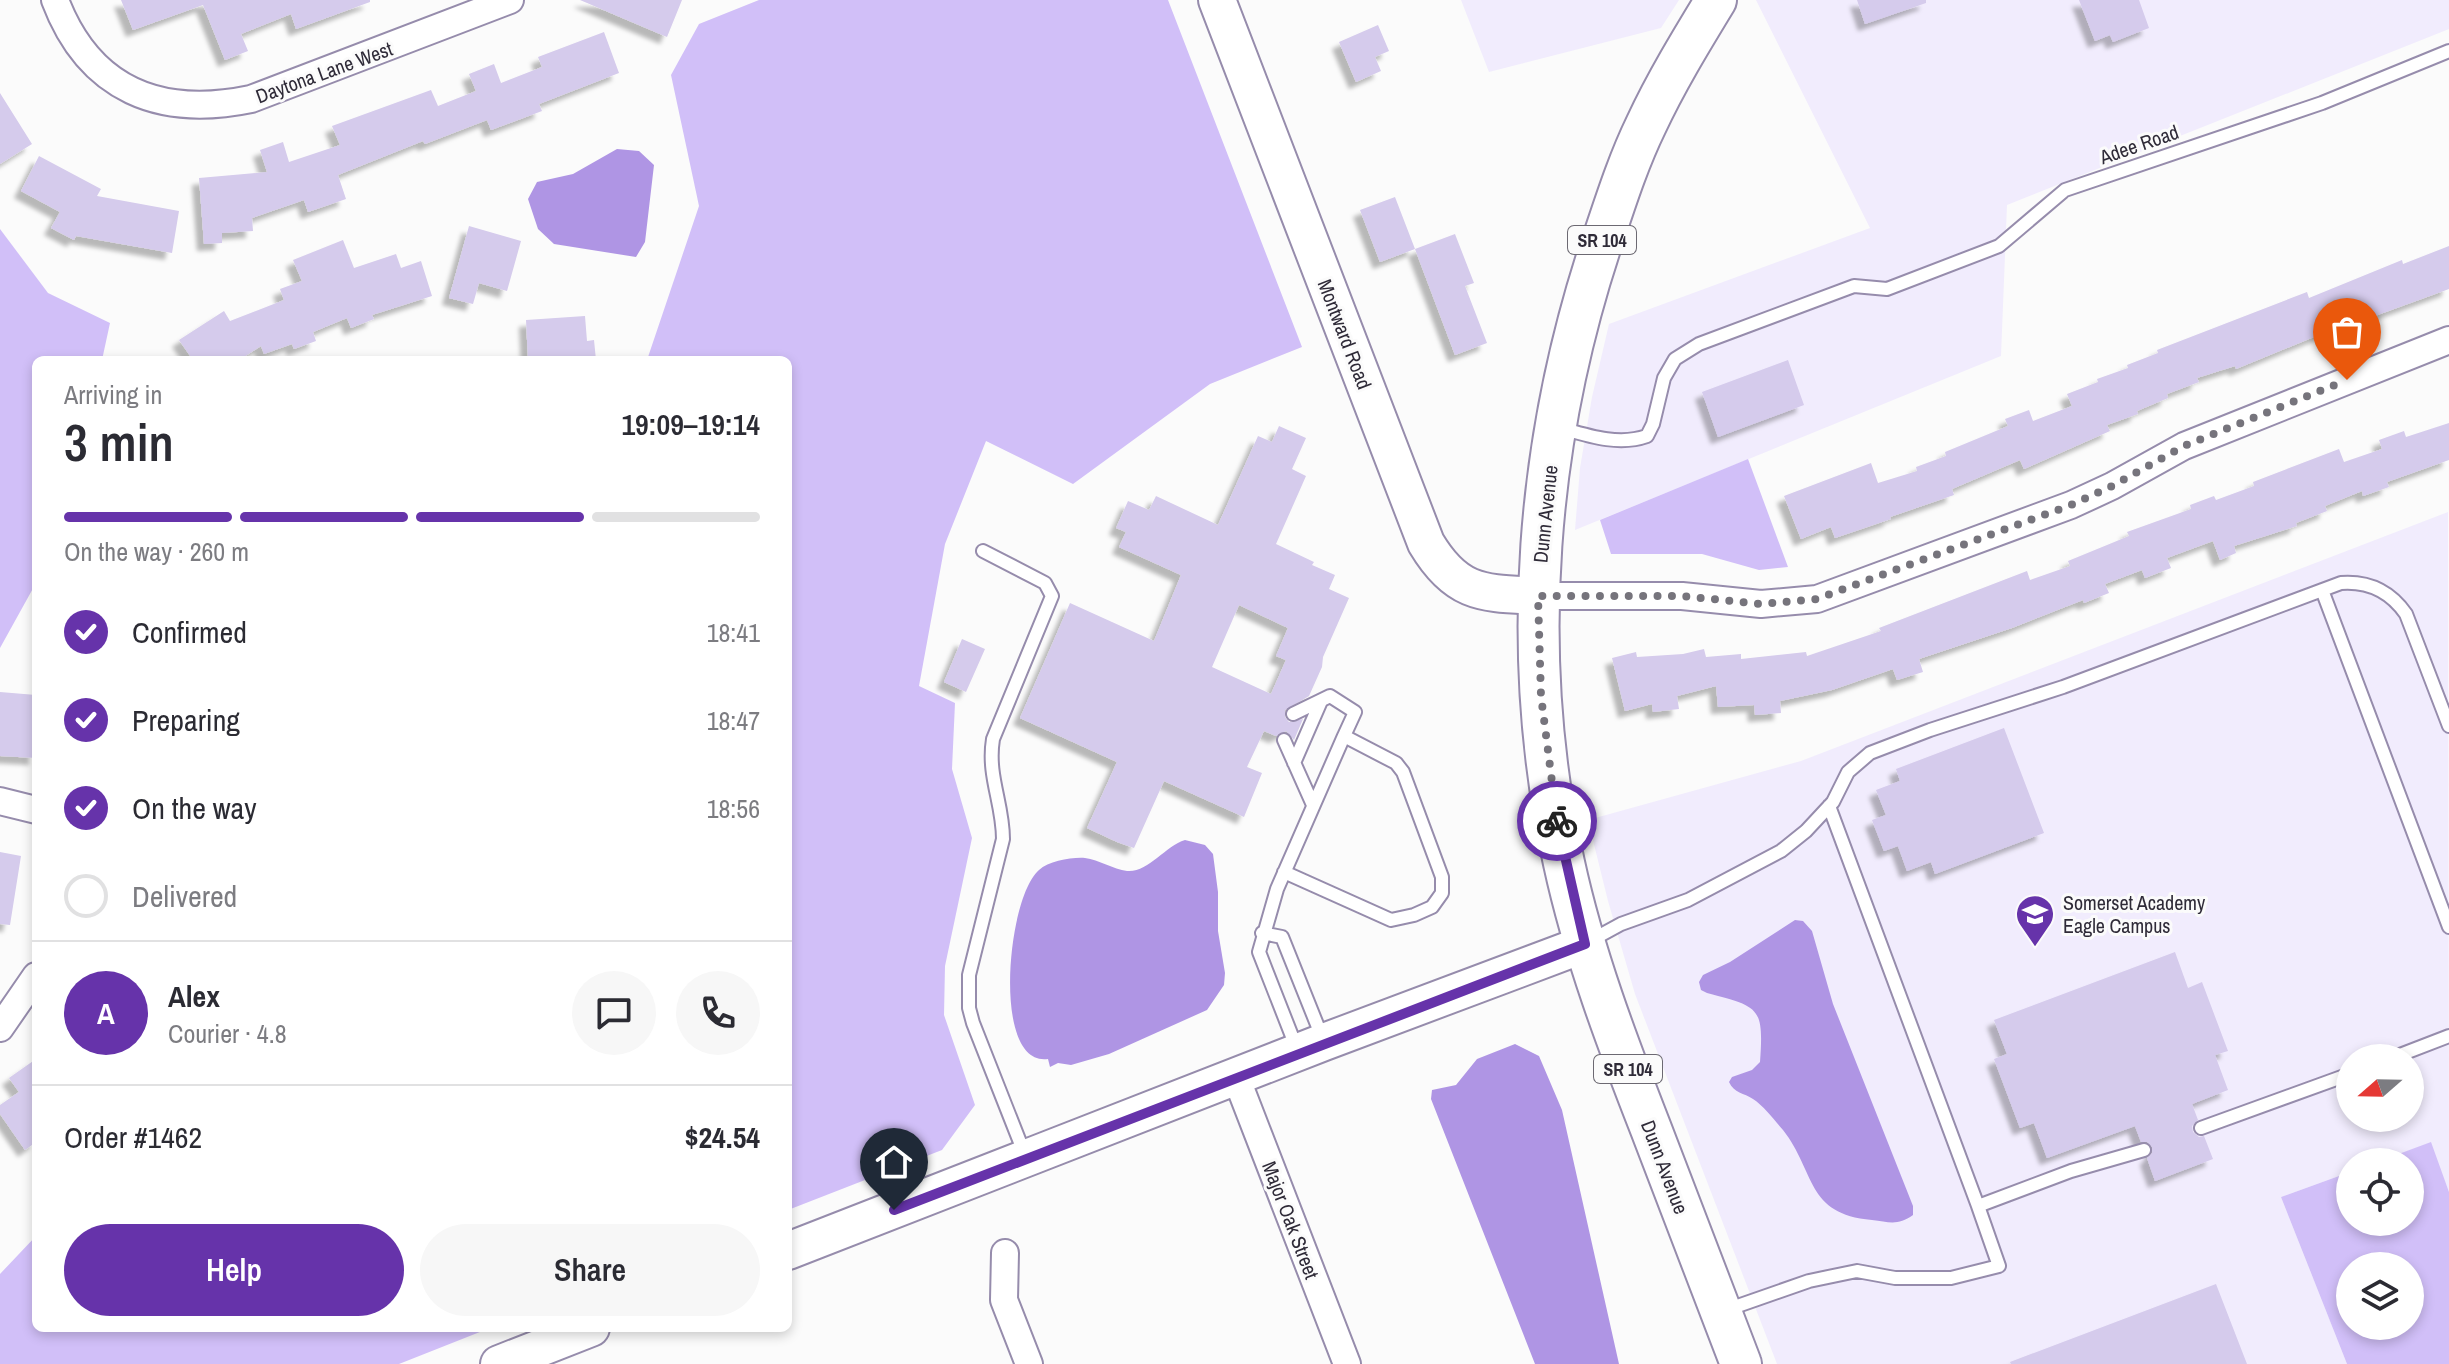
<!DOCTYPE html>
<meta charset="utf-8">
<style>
body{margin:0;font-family:"Archivo Narrow",sans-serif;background:#f7f7f7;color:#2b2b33;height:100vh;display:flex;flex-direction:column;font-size:30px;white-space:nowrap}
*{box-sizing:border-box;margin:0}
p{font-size:26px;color:#7c7c81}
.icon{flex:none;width:44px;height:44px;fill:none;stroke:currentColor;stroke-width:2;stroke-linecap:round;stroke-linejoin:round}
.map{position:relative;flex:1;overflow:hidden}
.sheet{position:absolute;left:32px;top:356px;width:760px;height:976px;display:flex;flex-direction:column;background:#fff;border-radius:12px;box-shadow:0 4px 12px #0003}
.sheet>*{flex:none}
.needle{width:52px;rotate:250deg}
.fabs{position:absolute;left:2336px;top:1044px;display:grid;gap:16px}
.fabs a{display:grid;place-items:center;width:88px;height:88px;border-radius:50%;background:#fff;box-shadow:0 4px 12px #0003;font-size:40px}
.pin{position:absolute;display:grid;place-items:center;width:68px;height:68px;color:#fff;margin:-82px -34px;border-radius:50% 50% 50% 0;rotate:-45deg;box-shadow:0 0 8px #0007}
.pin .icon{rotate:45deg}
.courier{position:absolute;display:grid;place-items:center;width:80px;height:80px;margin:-40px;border:6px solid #63a;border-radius:50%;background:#fff;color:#222;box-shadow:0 2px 10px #0007}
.headline em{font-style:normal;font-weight:600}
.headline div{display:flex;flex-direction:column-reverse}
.headline{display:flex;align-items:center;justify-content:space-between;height:136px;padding:0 32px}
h1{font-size:52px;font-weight:600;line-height:60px}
.bar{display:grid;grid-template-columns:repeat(4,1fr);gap:12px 8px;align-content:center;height:96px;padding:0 32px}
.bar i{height:10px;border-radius:6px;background:#e1e1e2}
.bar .active{background:#63a}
.bar p{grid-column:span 4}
.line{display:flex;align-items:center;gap:20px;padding:0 32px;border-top:2px solid #e1e1e2}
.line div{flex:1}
.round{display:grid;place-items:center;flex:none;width:84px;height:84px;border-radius:42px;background:#f7f7f7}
ol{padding:0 32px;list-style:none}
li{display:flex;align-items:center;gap:24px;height:88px}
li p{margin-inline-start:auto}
li .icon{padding:8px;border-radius:50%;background:#63a;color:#fff;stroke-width:4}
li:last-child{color:#7c7c81}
li i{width:44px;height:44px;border:4px solid #e1e1e2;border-radius:50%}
.cta{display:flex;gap:16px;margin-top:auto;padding:16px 32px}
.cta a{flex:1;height:92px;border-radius:48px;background:#63a;color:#fff;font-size:32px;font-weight:600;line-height:92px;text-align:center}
.cta a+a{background:#f7f7f7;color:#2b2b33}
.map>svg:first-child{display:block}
</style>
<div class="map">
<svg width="2449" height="1364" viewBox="0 0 2449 1364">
<defs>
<filter id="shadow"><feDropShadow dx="-7" dy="7" stdDeviation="2" flood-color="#0004"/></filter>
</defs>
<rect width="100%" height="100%" fill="#fbfbfb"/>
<path fill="#f1ecfd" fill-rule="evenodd" d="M1461,0H1679L1661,28L1489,72Z
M1756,0H2449V29L2007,205L2001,356L1575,530L1580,468L1592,397L1609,324L1870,228Z
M2448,512L2449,1192L2430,1143L2377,1162H2350V1172L2281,1197L2347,1364H1777L1635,994L1608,901L1588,820L1801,761ZM2350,1058H2410V1118H2350Z"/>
<path fill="#d1bff8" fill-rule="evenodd" d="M759,0H1168L1302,347L1210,384L1073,484L986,441L945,544L919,686L955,703L952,769L972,838L945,966L944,1015L975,1105L942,1150L788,1210V360H647L699,206L671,75L699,24Z
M0,229L48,293L110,323L102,360H36V583L0,648Z
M1748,459L1788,567L1759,570L1702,554H1611L1600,520Z
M2431,1142L2449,1192V1364H2347L2281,1197L2350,1172V1222H2410V1162H2377ZM2410,1266V1326H2350V1266Z
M36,1236V1328H490L399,1364H0V1274Z"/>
<path fill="#af95e4" d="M617,149L639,151L654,165L645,242L636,257L554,244L538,229L528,199L537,182L573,174Z
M1185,840L1205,845L1213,854L1218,892V931L1225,973L1224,985L1207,1010L1109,1054L1071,1065L1058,1063L1050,1067L1048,1059C991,1067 1007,897 1039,870C1049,861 1072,857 1085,858C1099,860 1113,869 1127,871C1148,873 1165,846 1185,840Z
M1795,920L1803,921L1812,931L1833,1004L1913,1206V1215C1898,1226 1889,1222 1872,1220C1805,1214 1816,1172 1783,1130C1775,1121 1764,1106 1753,1099C1744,1093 1734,1093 1729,1082L1732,1077L1752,1070L1760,1062C1764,1006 1759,1007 1707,993L1701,990L1699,982L1703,975L1730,962Z
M1515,1044L1539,1056L1562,1110L1619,1364H1535L1431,1099L1432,1090L1456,1085L1477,1059Z"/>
<path fill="#d5cbec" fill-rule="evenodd" filter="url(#shadow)" d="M121,0H370V2L296,29L291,14L241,34L248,51L225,60L203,5L133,30Z
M580,0H682L667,37Z
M1857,0H1926V3L1865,24Z
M2079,0H2139L2149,28L2113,42L2110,35L2095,41Z
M1378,25L1389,51L1375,57L1381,71L1356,82L1339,42Z
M604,32L619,73L539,104L542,111L491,130L487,120L425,144L423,141L338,175L346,199L308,212L304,200L252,218L253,231L222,233V243L204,244L199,178L267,172L260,150L283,142L289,162L340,145L332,126L431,90L438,106L476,91L469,74L494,64L501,83L542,67L538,57Z
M0,93L32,144L0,164Z
M39,156L101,189L97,196L179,211L172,253L76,236L74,240L51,228L60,212L21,191Z
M1395,197L1415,249L1380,262L1360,210Z
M469,226L521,241L507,291L479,283L473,304L449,298Z
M1455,234L1474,283L1465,286L1487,343L1455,355L1415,249Z
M343,240L354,268L396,254L401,268L421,261L432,296L372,315L374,319L351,328L347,318L313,332L316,341L294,349L292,344L264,354L261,346L239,360H193L179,340L224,311L230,321L284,300L280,289L302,281L293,260Z
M2449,246V289L2361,321L2360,318L2236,369L2235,366L2197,378L2199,382L2167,394L2168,398L2137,411L2138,414L2107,425L2110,431L2024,469L2020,460L1952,489L1954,495L1890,517L1891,519L1835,538L1831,527L1801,539L1784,496L1871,463L1878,483L1917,471L1916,467L1946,456L1945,452L2008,426L2005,419L2029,410L2033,421L2072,406L2067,394L2098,382L2097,379L2128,368L2127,365L2158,353L2157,350L2307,292L2309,298L2402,260L2403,264Z
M585,316L587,341L594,340L596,360H528L526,320Z
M1788,360L1804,405L1718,437L1702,392Z
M2449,423V460L2387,482L2389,487L2363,496L2362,491L2325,506L2327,511L2296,523L2297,526L2234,546L2236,553L2220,560L2213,541L2167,558L2171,568L2145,578L2142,570L2105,584L2109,593L2084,603L2083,600L2012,628L1919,659L1923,672L1897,680L1893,669L1832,690L1780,701L1781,713L1755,715L1754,705L1718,707L1716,686L1677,696L1679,709L1653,712L1652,704L1625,711L1612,658L1636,652L1637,657L1683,654L1704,649L1706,657L1741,654V659L1806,652L1807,656L1881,631L1879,628L2027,571L2030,580L2070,566L2068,561L2129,536L2127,532L2191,509L2190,505L2214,496L2216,500L2254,486L2253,482L2339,449L2344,462L2382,449L2379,440L2404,431L2406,437Z
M1279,426L1306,438L1292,469L1306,476L1276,544L1314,562L1312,565L1335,575L1329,589L1349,598L1323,657L1322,667L1309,696L1285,710V717L1289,722L1303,719L1294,740L1286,731L1276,736L1264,731L1247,767L1262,773L1244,817L1164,781L1134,848L1117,842L1087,828L1117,762L1020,718L1070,603L1154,641L1181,575L1119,547L1126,532L1116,528L1128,501L1149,510L1156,496L1218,525L1258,436L1272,442ZM1239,605L1288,628L1276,656L1286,660L1271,694L1212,667Z
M962,639L985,649L966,692L944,682Z
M0,692L36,695V758L0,756Z
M2004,728L2044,833L1935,874L1931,862L1907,871L1898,846L1884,851L1872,820L1886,815L1876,790L1900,781L1896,769Z
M0,852L21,856L10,925L0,924Z
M2175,952L2188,988L2202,982L2228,1051L2215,1055L2228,1090L2192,1104L2198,1120L2192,1126L2193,1132L2199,1137L2204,1136L2213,1159L2155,1181L2147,1158L2152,1153V1147L2147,1142H2141L2135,1126L2047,1158L2034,1123L2020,1128L1994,1059L2007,1054L1994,1020Z
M36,1059V1142L25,1150L0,1114V1105L19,1092L9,1078Z
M2216,1284L2247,1364H2011L2010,1362Z"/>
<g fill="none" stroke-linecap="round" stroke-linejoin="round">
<defs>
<path id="lane" d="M1561,428C1589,436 1619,446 1647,436L1653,424L1664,378L1675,359L1699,344L1854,286L1887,289L1999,246L2065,190L2322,103L2449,51
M983,551L1045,583L1052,596L993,739C987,776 1003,803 1003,839L969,975V1008L973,1023L1025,1155
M2322,590L2449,927
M1293,714L1330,696L1355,712L1344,736
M1284,740L1313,805
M1294,763L1321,701
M1829,806L1978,1206
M1284,872L1391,920L1414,915L1432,907L1442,893V877L1403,772L1396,763L1344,736L1277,889L1259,952L1297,1049
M1262,933L1282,937L1322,1037
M1588,942L1621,924L1688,900L1781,851L1806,831L1833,802L1848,772L1870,753L1930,730L2063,687L2341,583C2368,581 2390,591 2406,614L2449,726
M2392,1058L2449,1036
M2201,1128L2350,1074
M1726,1310L1809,1281L1857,1271L1895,1278H1951L1999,1266L1978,1206L2071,1171L2144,1150"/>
<path id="street" d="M55,0C89,90 160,118 251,99L510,0
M1538,596H1682L1761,604L1817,599L2071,505L2112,486L2184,446L2449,340
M0,801L36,810
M0,1028L36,976
M1236,1077L1347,1364
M1005,1253L1004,1300L1029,1364"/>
<path id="secondary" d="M1217,0L1426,543C1457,595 1483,593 1538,596
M788,1251L1324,1042L1585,944
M499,1364L591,1328"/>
<path id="primary" d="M1716,0C1691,41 1666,82 1646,125C1629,160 1617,197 1605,233C1536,435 1518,654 1564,863C1584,955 1617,1042 1651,1129C1681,1208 1711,1286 1741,1364"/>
</defs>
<use href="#lane" stroke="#968cac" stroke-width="16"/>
<use href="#street" stroke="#968cac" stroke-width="30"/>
<use href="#secondary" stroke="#968cac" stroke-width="40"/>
<use href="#primary" stroke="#968cac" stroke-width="44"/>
<use href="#lane" stroke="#fff" stroke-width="12"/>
<use href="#street" stroke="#fff" stroke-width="26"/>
<use href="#secondary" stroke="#fff" stroke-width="36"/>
<use href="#primary" stroke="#fff" stroke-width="40"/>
</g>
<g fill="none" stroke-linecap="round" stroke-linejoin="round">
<path stroke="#76747c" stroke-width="8" stroke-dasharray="0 14.4" d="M1557,821L1541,696L1538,596H1682L1761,604L1817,599L2071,505L2112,486L2184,446L2347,380"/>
<path stroke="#63a" stroke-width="10" d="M894,1210L1585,944L1557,821"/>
</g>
<defs>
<symbol id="school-pin" viewBox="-11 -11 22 30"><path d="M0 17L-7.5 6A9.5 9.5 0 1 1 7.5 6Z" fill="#63a" stroke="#fbfbfb"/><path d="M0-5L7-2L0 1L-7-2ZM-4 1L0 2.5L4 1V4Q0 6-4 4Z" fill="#fff"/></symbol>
</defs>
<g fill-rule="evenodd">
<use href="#school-pin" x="2013" y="892" width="44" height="60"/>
</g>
<g text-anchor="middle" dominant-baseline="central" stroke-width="6" stroke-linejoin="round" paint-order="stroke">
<g fill="#fbfbfb" stroke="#6c6972" stroke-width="2">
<rect x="1568" y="226" width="68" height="28" rx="6"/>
<rect x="1594" y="1055" width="68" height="28" rx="6"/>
</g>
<g font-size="18" font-weight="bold" fill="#2f2b38">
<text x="1602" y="240">SR 104</text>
<text x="1628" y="1069">SR 104</text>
</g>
<g font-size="20" fill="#2f2b38" stroke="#fbfbfb">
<text transform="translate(324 72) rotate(-20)">Daytona Lane West</text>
<text transform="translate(2139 144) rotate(-19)">Adee Road</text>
<text transform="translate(1345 334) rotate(69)">Montward Road</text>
<text transform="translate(1545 514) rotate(-84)">Dunn Avenue</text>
<text transform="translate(1665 1167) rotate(69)">Dunn Avenue</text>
<text transform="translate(1291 1220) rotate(69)">Major Oak Street</text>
</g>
<g font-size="20" fill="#2f2b38" stroke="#fbfbfb" text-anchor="start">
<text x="2063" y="902">Somerset Academy<tspan x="2063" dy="23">Eagle Campus</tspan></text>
</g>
</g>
</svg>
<div class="fabs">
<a><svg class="needle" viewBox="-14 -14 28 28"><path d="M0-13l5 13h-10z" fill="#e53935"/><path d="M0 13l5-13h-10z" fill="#7c7c81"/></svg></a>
<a><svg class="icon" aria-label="locate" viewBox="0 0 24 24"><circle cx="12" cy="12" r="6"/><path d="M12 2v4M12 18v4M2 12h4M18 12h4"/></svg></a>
<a><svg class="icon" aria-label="layers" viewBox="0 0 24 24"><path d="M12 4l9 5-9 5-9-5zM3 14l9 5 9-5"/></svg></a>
</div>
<div class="pin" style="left:2347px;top:380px;background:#ea580c"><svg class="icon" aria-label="bag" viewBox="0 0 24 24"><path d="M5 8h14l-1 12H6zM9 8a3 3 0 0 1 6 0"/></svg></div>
<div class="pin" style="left:894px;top:1210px;background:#1f2937"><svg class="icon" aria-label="home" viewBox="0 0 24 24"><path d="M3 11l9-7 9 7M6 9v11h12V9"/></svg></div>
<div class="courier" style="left:1557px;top:821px"><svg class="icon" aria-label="bike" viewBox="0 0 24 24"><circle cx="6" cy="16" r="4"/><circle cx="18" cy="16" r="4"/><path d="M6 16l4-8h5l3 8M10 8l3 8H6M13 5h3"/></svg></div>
<section class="sheet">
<div class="headline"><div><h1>3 min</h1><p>Arriving in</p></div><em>19:09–19:14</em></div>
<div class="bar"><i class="active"></i><i class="active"></i><i class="active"></i><i></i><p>On the way · 260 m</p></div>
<ol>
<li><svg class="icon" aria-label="check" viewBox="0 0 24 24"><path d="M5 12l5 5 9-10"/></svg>Confirmed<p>18:41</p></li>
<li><svg class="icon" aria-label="check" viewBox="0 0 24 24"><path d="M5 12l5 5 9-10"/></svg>Preparing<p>18:47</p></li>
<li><svg class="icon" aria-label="check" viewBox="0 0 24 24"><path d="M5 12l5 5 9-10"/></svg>On the way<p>18:56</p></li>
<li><i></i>Delivered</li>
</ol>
<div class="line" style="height:144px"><b class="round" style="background:#63a;color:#fff">A</b><div><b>Alex</b><p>Courier · 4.8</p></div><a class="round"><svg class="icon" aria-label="chat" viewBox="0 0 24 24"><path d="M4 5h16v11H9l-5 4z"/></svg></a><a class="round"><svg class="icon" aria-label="phone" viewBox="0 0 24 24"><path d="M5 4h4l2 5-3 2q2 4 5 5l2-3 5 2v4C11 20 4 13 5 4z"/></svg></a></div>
<div class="line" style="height:104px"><div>Order #1462</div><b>$24.54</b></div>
<div class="cta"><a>Help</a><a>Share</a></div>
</section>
</div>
